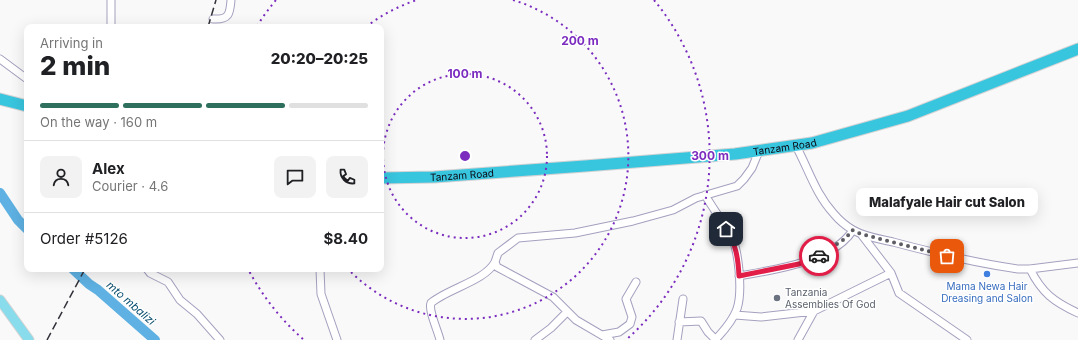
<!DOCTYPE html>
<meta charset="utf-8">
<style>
body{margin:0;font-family:Inter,sans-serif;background:#f2f2f2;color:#202124;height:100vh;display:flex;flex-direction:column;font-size:15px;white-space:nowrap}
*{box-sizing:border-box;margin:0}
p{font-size:13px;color:#757577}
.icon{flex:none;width:22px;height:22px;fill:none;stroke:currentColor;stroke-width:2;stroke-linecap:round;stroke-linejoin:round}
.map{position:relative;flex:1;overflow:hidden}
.sheet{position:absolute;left:24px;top:24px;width:360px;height:248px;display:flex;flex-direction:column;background:#fff;border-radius:8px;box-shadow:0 4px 16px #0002}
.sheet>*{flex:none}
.pin{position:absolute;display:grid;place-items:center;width:34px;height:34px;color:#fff;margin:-17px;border-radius:8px;box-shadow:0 2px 6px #0006}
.courier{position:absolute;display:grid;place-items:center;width:40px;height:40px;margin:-20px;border:3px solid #e11d48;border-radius:50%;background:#fff;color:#222;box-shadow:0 1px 5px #0007}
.bubble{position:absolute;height:28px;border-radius:8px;background:#fff;box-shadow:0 4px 16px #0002;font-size:13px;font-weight:800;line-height:28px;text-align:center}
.summary em{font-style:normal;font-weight:800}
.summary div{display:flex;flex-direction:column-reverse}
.summary{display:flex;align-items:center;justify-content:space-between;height:68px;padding:0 16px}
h1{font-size:26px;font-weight:800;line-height:30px}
.bar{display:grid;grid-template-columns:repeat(4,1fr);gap:6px 4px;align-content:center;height:48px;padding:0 16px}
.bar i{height:5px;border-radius:3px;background:#e0e0e0}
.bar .on{background:#2f6f5e}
.bar p{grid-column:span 4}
.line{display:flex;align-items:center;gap:10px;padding:0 16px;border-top:1px solid #e0e0e0}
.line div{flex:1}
.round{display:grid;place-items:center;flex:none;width:42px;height:42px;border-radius:8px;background:#f2f2f2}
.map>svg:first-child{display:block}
</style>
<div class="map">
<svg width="1078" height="340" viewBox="0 0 1078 340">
<rect width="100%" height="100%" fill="#f9f9f9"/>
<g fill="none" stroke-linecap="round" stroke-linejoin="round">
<path stroke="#5eb1e2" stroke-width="10" d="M0,193L18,220L27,229
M73,269L89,284L98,290L155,340"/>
<defs>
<path id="minor" d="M213,19C229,20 230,14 231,0
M111,27V0
M0,59L27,79
M796,146C809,170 815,193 834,214C839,220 846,226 853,230C865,237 880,239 893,242C934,253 976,263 1018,269H1030L1078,263
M705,195C714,210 725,225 733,240C737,250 738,260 739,270C742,304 739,315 715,340
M861,234L891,273L899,293L967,340
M147,269L150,273L168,282L180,300L197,314L220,340
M320,269L321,294L337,340
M1030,269C1042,293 1054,302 1078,313
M739,276C773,270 833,262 853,230
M735,315L761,317L814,311L891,273
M679,322L701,321L708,332L715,339
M602,335L619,332L630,324L632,317L626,299L636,282
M440,340C438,331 428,310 431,303C447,289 485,281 495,262
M535,340L551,328L567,312
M610,340L576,320L553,297L497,267L495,262L498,253L518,238L575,233L633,221L673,210L696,198L737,186L744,179L752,168L759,151
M677,340L683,299
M798,340L814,311"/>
<path id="major" d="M0,300L29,340"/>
<g id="highway">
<path d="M0,99L27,106"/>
<path id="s1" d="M381,178L434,177L585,166L735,154L812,143L908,116L1078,49"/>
</g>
</defs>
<use href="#minor" stroke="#a5a0bf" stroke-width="9"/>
<use href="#major" stroke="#d3d3d5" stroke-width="11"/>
<use href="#highway" stroke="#d3d3d5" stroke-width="13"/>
<use href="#minor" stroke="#fff" stroke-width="7"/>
<use href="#major" stroke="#88dceb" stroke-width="9"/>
<use href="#highway" stroke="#38c5de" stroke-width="11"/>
<path stroke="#33313a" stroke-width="1.5" stroke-dasharray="8 4" stroke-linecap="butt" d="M208,27L216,0
M47,340L85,269"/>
</g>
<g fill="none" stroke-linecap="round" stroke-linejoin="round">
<path stroke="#5f5d64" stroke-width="4" stroke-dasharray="0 7.2" d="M819,256L846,238L852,230L861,234L947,256"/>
<path stroke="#e11d48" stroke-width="5" d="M726,229C736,245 738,257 739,276L799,264L819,256"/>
</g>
<g fill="none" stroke="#7b2cbf" stroke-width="2" stroke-dasharray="2 4">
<circle cx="465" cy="156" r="82"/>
<path d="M366 27A163 163 0 0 1 417 0M513 0A163 163 0 1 1 348 269"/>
<path d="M303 339A245 245 0 0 1 248 269M257 26A245 245 0 0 1 276 0M654 0A245 245 0 0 1 627 339"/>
</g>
<circle fill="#3f7fe0" stroke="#fff" stroke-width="1.5" cx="987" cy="274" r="4"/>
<circle fill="#6b7280" stroke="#fff" stroke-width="1.5" cx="777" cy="298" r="4"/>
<g text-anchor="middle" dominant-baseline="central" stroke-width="3" stroke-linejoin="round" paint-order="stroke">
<g font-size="10" fill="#0c0914" stroke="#fff">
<text stroke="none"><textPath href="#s1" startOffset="405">Tanzam Road</textPath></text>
<text stroke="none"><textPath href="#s1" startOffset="81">Tanzam Road</textPath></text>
</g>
<g font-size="10" fill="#366cbe" stroke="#fff">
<text x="987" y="286">Mama Newa Hair<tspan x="987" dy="12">Dreasing and Salon</tspan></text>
</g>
<g font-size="10" fill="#5b616d" stroke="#fff" text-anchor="start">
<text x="785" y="292">Tanzania<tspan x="785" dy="12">Assemblies Of God</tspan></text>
</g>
<g font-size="11" font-style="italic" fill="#084d6e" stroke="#fff">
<text transform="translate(131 303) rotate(41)">mto mbalizi</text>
</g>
</g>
<circle cx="465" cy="156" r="6" fill="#7b2cbf" stroke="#fff" stroke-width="2"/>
<g font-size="12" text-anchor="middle" font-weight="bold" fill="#7b2cbf" stroke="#fff" stroke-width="3" stroke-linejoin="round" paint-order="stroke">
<text x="580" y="45">200 m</text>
<text x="465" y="78">100 m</text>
<text x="710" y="160">300 m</text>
</g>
</svg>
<div class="pin" style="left:947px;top:256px;background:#ea580c"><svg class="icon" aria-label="bag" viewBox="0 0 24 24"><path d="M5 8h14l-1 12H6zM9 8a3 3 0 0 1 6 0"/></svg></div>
<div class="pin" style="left:726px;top:229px;background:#1f2937"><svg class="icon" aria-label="home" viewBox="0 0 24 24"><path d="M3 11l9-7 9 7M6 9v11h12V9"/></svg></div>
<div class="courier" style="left:819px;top:256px"><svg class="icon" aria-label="car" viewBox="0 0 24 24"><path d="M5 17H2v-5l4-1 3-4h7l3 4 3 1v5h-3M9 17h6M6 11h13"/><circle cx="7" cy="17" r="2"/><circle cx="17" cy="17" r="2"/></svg></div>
<div class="bubble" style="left:856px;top:188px;width:182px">Malafyale Hair cut Salon</div>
<section class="sheet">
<div class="summary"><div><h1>2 min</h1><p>Arriving in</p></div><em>20:20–20:25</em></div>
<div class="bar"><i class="on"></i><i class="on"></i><i class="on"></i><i></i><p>On the way · 160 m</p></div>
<div class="line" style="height:72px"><a class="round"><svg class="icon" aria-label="person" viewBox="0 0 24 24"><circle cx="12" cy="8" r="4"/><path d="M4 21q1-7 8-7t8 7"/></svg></a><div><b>Alex</b><p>Courier · 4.6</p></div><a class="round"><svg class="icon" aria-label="chat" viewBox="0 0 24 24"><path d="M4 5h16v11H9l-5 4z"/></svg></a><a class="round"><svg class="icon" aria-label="phone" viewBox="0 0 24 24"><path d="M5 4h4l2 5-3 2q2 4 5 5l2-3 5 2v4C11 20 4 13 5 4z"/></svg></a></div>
<div class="line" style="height:52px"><div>Order #5126</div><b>$8.40</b></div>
</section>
</div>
